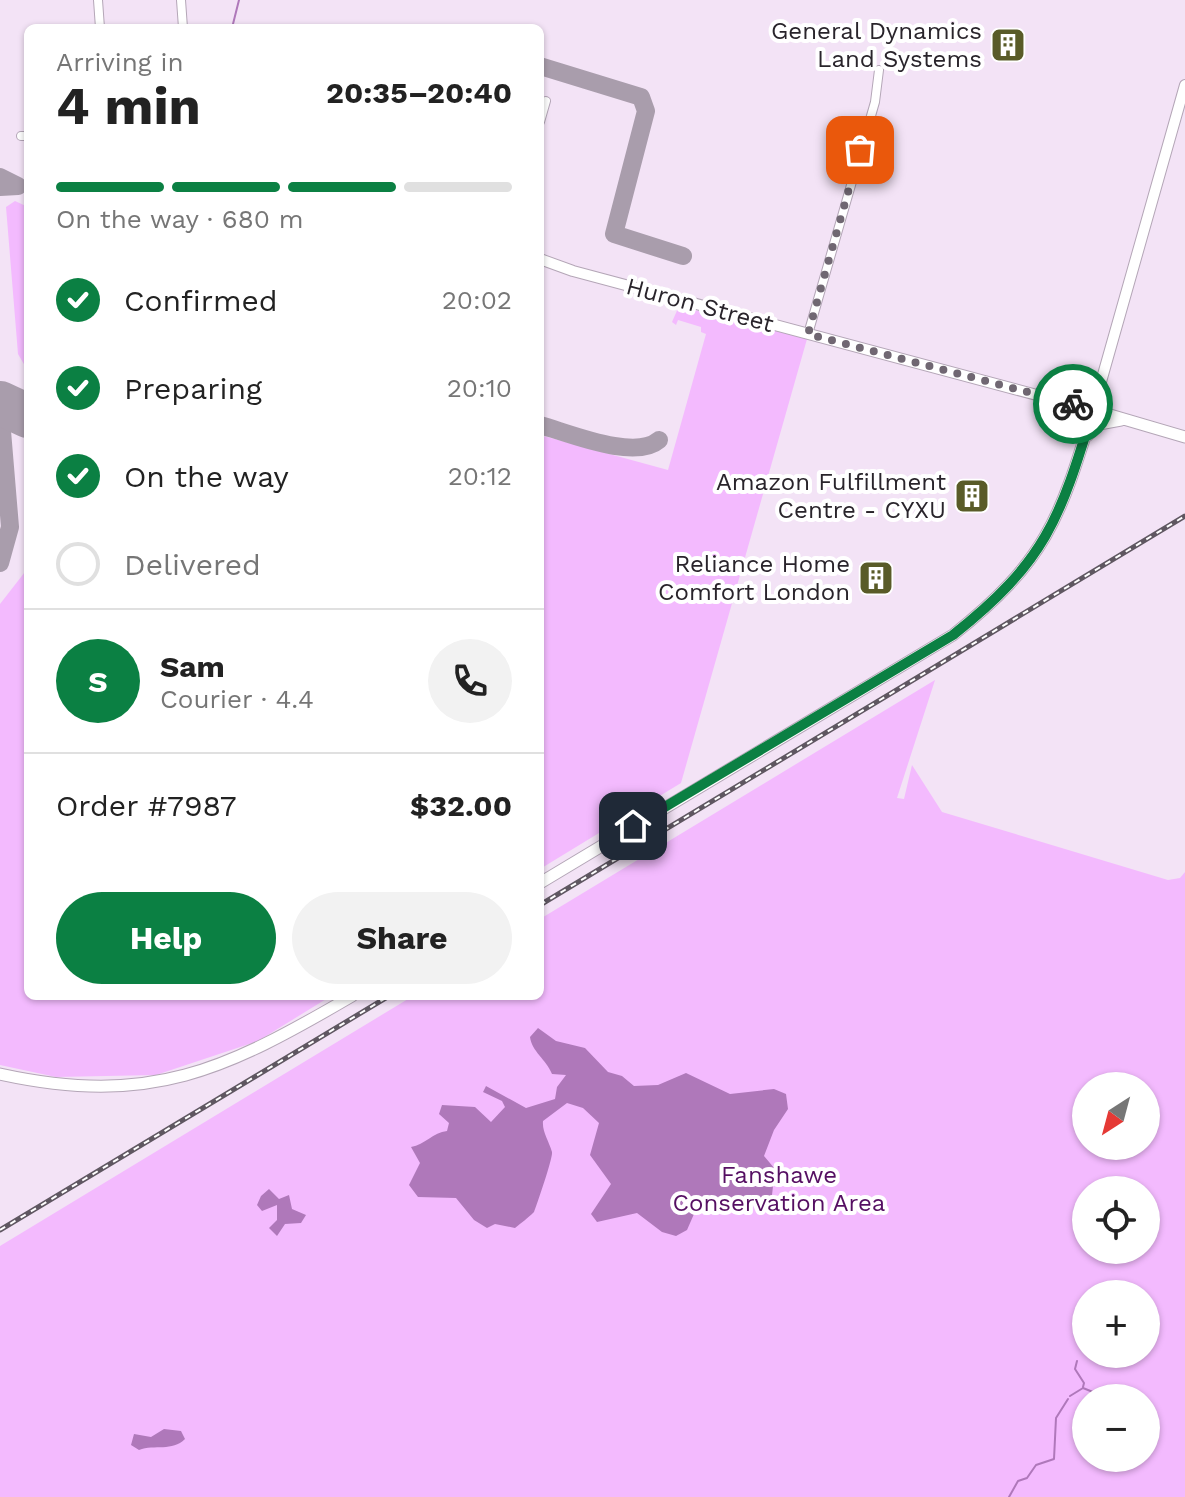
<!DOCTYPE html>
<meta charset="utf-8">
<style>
body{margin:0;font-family:"Work Sans",sans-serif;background:#f2f2f2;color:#222;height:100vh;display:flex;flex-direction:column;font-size:30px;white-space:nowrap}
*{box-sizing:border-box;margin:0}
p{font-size:26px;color:#767676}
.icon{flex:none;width:44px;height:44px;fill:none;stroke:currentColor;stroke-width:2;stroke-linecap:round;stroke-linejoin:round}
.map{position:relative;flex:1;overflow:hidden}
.panel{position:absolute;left:24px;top:24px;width:520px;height:976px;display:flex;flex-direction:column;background:#fff;border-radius:12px;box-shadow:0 2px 6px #0004}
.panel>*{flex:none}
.needle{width:52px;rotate:216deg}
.fabs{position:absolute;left:1072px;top:1072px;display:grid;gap:16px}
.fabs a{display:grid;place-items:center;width:88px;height:88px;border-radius:50%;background:#fff;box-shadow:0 2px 6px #0004;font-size:40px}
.pin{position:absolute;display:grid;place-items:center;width:68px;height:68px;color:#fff;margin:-34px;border-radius:16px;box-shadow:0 4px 12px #0006}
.courier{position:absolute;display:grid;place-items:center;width:80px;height:80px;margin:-40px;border:6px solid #0b8043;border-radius:50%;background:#fff;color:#222;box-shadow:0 2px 10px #0007}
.overview em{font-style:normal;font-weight:700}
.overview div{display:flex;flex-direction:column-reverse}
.overview{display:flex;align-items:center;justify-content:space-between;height:136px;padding:0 32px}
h1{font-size:52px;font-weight:700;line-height:60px}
.bar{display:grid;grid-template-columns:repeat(4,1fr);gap:12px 8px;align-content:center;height:96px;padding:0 32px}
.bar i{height:10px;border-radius:6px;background:#e0e0e0}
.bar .on{background:#0b8043}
.bar p{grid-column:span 4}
.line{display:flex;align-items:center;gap:20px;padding:0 32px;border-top:2px solid #e0e0e0}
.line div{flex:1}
.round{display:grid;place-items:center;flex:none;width:84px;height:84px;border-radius:42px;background:#f2f2f2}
ol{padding:0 32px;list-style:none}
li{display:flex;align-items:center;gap:24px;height:88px}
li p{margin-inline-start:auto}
li .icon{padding:8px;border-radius:50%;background:#0b8043;color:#fff;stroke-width:4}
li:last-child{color:#767676}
li i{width:44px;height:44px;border:4px solid #e0e0e0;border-radius:50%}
.primary-button{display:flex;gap:16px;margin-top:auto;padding:16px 32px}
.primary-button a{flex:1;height:92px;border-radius:48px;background:#0b8043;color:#fff;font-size:32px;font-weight:700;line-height:92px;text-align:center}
.primary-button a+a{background:#f2f2f2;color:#222}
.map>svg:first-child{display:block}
</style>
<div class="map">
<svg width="1185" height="1497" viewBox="0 0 1185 1497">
<rect width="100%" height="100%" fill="#f3e3f6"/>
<path fill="#f3bafe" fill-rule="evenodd" d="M15,201L28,207V371L18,354L6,207Z
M679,306L807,339L681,783L540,869V435L668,470L706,334L701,332V327L678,320L676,325L672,322Z
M28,568V996H331L258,1041L156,1075L56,1077L0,1065V604Z
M935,680L897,798L904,799L912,765L942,812L1168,880L1180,878L1185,872V1497H0V1246L413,996H540V919ZM1086,1086H1146V1146H1086ZM1086,1190H1146V1250H1086ZM1086,1294H1146V1354H1086ZM1086,1398H1146V1458H1086Z"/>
<path fill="#af78ba" d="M538,1028L556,1041L585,1048L608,1072L622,1076L634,1086L658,1085L686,1073L730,1094L774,1089L786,1094L788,1109L774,1130L764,1156L775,1169L772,1195L749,1207H704L694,1214L687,1230L676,1236L662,1232L637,1213L597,1222L591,1214L611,1184L590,1155L599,1123L583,1108L567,1103L543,1121C542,1132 549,1141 552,1152C553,1158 537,1204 534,1212C527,1219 522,1222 515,1228L495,1224L487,1228L474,1220L456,1198L418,1197L409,1185L420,1163L411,1147C425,1145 433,1132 447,1131L449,1123L439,1114L442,1105L475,1107L491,1122L505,1107L502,1101L483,1092L486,1086L526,1108L555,1099L557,1087L566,1075L552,1074C546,1059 532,1052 530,1037Z
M269,1189L279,1199L289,1195L292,1209L306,1215L301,1223L285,1224L277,1236L269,1228L277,1220V1205L262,1211L257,1205L261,1196Z
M164,1429L181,1431L185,1439C172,1452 155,1444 139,1450L131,1445L134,1434L151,1437Z"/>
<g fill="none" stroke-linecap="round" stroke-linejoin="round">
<path stroke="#af78ba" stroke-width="2" d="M232,28L239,0
M1077,1361L1075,1369L1084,1383L1083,1387
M1070,1396L1083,1388L1108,1398
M1009,1497L1018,1481L1027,1478L1036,1465L1054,1459L1056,1418L1068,1399"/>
<path stroke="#a99dac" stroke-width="18" d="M540,66L641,97L646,111L614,234L683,256
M0,177L18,186L0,187
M0,407L10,527L0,563
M540,425C569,433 635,461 659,440"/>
<path stroke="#a99dac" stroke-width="44" d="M0,403L28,416"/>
<defs>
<path id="minor" d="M98,0L100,28
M181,0L183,28
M540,122L546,101
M21,136H28
M808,334L875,102L879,70"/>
<path id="tertiary" d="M540,259L573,271L1093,410L1185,85"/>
<path id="secondary" d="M1087,436L1099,424L1121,420
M540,883L953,635C1045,562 1060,520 1093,410L1185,437
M0,1074C151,1107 225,1070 352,996"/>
</defs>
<use href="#minor" stroke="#b4a6b7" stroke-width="10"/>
<use href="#tertiary" stroke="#b4a6b7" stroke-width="12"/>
<use href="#secondary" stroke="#b4a6b7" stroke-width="13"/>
<use href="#minor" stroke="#fff" stroke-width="8"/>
<use href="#tertiary" stroke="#fff" stroke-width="10"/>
<use href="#secondary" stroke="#fff" stroke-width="11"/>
<defs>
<path id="rail" d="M540,905L1185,516
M0,1230L389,996"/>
</defs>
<use href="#rail" stroke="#5f5761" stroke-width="5"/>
<use href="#rail" stroke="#fff" stroke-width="2" stroke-dasharray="6" stroke-linecap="butt"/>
</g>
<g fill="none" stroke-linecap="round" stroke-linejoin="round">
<path stroke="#706772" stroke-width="8" stroke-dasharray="0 14.4" d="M860,150L808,334L1073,404"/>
<path stroke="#0b8043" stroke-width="10" d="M633,826L953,635C1045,562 1060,520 1093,410L1073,404"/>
</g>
<defs>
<symbol id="building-square" viewBox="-11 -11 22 22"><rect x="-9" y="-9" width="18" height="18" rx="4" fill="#595b28" stroke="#fff"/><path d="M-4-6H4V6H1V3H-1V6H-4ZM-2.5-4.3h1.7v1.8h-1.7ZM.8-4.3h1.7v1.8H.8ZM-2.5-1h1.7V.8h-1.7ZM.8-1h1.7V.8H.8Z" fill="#fff"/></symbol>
</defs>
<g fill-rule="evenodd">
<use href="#building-square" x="988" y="25" width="40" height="40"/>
<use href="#building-square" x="952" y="476" width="40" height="40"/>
<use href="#building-square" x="856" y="558" width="40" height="40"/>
</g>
<g text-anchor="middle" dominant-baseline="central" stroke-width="8" stroke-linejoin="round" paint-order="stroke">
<g font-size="24" fill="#29242b" stroke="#fff" text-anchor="end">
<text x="982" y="31">General Dynamics<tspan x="982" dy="28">Land Systems</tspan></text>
<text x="946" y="482">Amazon Fulfillment<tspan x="946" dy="28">Centre - CYXU</tspan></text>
<text x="850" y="564">Reliance Home<tspan x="850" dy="28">Comfort London</tspan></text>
</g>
<g font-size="24" fill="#29242b" stroke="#fff">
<text transform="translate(700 305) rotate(15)">Huron Street</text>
</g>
<g font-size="24" fill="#550f62" stroke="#fff">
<text x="779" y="1175">Fanshawe<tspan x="779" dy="28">Conservation Area</tspan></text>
</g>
</g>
</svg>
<div class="fabs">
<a><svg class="needle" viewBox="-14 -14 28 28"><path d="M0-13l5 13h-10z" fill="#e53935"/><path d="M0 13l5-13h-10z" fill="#767676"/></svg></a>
<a><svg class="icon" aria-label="locate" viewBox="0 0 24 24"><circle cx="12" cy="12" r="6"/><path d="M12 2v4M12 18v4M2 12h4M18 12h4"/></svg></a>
<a>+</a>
<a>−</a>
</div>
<div class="pin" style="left:860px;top:150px;background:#ea580c"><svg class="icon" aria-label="bag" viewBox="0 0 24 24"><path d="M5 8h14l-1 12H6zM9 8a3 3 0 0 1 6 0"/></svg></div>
<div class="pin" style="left:633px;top:826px;background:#1f2937"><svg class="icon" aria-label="home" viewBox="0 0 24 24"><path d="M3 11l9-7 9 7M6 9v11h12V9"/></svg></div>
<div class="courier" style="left:1073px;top:404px"><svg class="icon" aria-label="bike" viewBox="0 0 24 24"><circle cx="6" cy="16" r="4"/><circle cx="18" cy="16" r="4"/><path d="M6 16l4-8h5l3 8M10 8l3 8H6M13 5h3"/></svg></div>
<section class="panel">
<div class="overview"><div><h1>4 min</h1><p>Arriving in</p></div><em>20:35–20:40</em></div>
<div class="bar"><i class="on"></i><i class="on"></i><i class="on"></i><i></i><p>On the way · 680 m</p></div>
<ol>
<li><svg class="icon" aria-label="check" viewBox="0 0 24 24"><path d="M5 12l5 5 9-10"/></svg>Confirmed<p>20:02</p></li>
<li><svg class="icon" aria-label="check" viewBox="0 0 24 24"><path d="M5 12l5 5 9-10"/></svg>Preparing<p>20:10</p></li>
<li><svg class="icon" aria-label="check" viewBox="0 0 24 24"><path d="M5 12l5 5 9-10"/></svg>On the way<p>20:12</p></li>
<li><i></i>Delivered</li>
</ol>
<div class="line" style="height:144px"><b class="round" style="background:#0b8043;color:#fff">S</b><div><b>Sam</b><p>Courier · 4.4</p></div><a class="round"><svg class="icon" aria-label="phone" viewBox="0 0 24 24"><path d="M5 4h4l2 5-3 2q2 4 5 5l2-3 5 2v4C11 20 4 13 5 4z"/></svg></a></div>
<div class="line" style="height:104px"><div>Order #7987</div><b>$32.00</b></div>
<div class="primary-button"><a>Help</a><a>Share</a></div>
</section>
</div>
